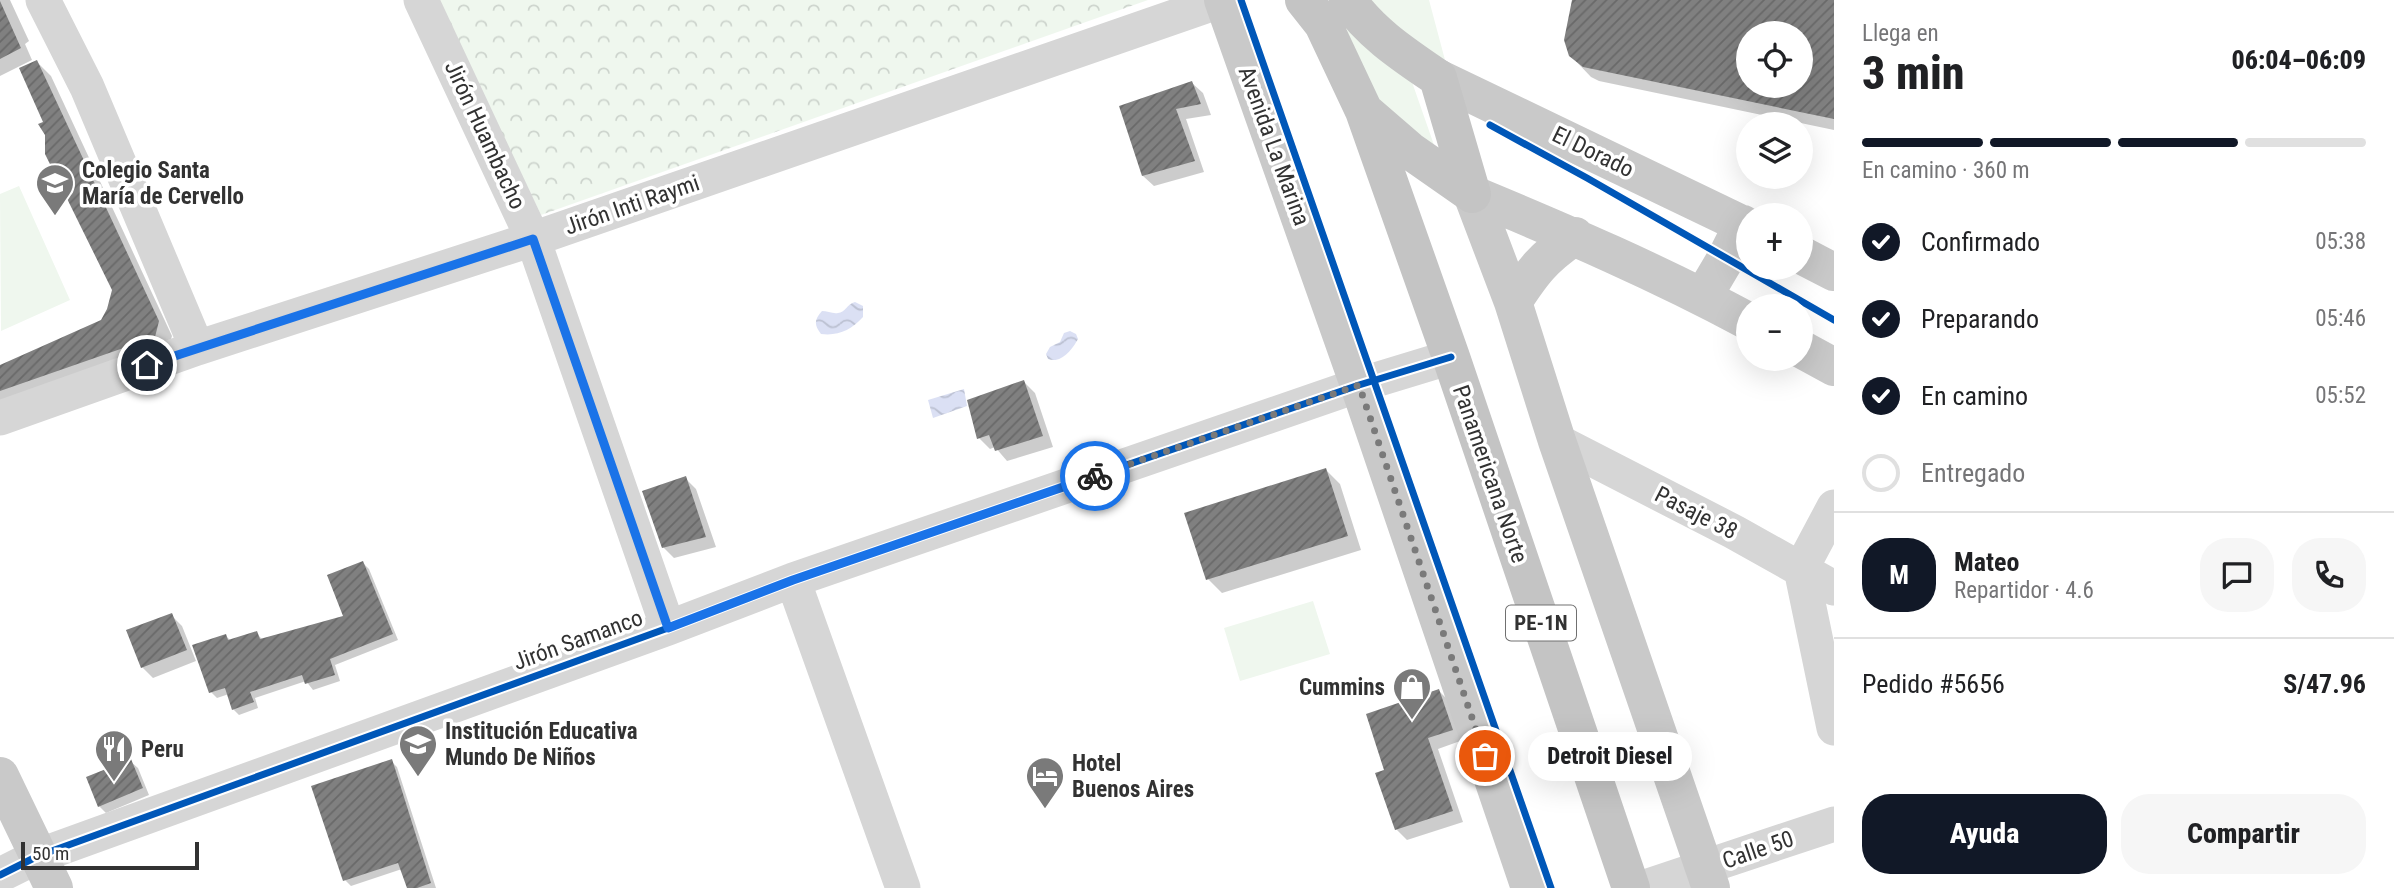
<!DOCTYPE html>
<html lang="es">
<meta charset="utf-8">
<style>
body{margin:0;font-family:"Roboto Condensed",sans-serif;background:#f6f6f6;color:#202124;height:100vh;display:flex;flex-direction:column;font-size:26px;white-space:nowrap}
*{box-sizing:border-box;margin:0}
p{font-size:23px;color:#757577}
.icon{flex:none;width:38px;height:38px;fill:none;stroke:currentColor;stroke-width:2;stroke-linecap:round;stroke-linejoin:round}
.map{position:relative;flex:1;overflow:hidden}
.drawer{display:flex;flex-direction:column;background:#fff;width:560px}
.drawer>*{flex:none}
.fabs{position:absolute;left:1736px;top:21px;display:grid;gap:14px}
.fabs a{display:grid;place-items:center;width:77px;height:77px;border-radius:50%;background:#fff;box-shadow:0 7px 28px #0002;font-size:35px}
.scale{position:absolute;left:21px;bottom:18px;width:178px;box-sizing:border-box;padding-left:7px;border:4px solid #323232;border-top:0;font-size:19px;line-height:24px;white-space:nowrap;color:#323232;-webkit-text-stroke:5px #fff;paint-order:stroke}
.pin{position:absolute;display:grid;place-items:center;width:60px;height:60px;color:#fff;margin:-30px;border:4px solid #fff;border-radius:50%;box-shadow:0 2px 7px #0007}
.courier{position:absolute;display:grid;place-items:center;width:70px;height:70px;margin:-35px;border:5px solid #1a73e8;border-radius:50%;background:#fff;color:#222;box-shadow:0 2px 9px #0007}
.bubble{position:absolute;height:49px;border-radius:24px;background:#fff;box-shadow:0 7px 28px #0002;font-size:23px;font-weight:800;line-height:49px;text-align:center}
.headline em{font-style:normal;font-weight:800}
.headline div{display:flex;flex-direction:column-reverse}
.headline{display:flex;align-items:center;justify-content:space-between;height:119px;padding:0 28px}
h1{font-size:46px;font-weight:800;line-height:52px}
.bar{display:grid;grid-template-columns:repeat(4,1fr);gap:10px 7px;align-content:center;height:84px;padding:0 28px}
.bar i{height:9px;border-radius:5px;background:#e0e0e0}
.bar .active{background:#111827}
.bar p{grid-column:span 4}
.line{display:flex;align-items:center;gap:18px;padding:0 28px;border-top:2px solid #e0e0e0}
.line div{flex:1}
.round{display:grid;place-items:center;flex:none;width:74px;height:74px;border-radius:28px;background:#f6f6f6}
ol{padding:0 28px;list-style:none}
li{display:flex;align-items:center;gap:21px;height:77px}
li p{margin-inline-start:auto}
li .icon{padding:7px;border-radius:50%;background:#111827;color:#fff;stroke-width:4}
li:last-child{color:#757577}
li i{width:38px;height:38px;border:4px solid #e0e0e0;border-radius:50%}
.action{display:flex;gap:14px;margin-top:auto;padding:14px 28px}
.action a{flex:1;height:80px;border-radius:28px;background:#111827;color:#fff;font-size:28px;font-weight:800;line-height:80px;text-align:center}
.action a+a{background:#f6f6f6;color:#202124}
main{display:flex;flex:1;min-height:0}
.map>svg:first-child{display:block}
</style>
<main>
<div class="map">
<svg width="1834" height="888" viewBox="0 0 1834 888">
<defs>
<pattern id="forest-crowns" width="20" height="18" patternUnits="userSpaceOnUse" patternTransform="scale(1.75)"><rect width="20" height="18" fill="#eff7ee"/><path d="M2 6a3 3 0 1 1 6 0M12 15a3 3 0 1 1 6 0" fill="none" stroke="#cdd4cd"/></pattern>
<pattern id="water-waves" width="16" height="10" patternUnits="userSpaceOnUse" patternTransform="scale(1.75)"><rect width="16" height="10" fill="#dbe0f4"/><path d="M0 5q4-4 8 0t8 0" fill="none" stroke="#bcc1d2"/></pattern>
<pattern id="building-hatch" width="6" height="6" patternUnits="userSpaceOnUse" patternTransform="scale(1.75)"><rect width="6" height="6" fill="#808080"/><path d="M-1 1l2-2M0 6l6-6M5 7l2-2" fill="none" stroke="#696969"/></pattern>
</defs>
<rect width="100%" height="100%" fill="#fff"/>
<path fill="#eff7ee" d="M1364,0H1429L1445,60L1405,38Z
M1343,20L1412,82L1434,145L1373,102Z
M19,186L70,300L1,331L0,194Z
M1313,601L1330,654L1240,681L1224,628Z"/>
<path fill="url(#forest-crowns)" d="M437,0H1148L541,215Z"/>
<path fill="url(#water-waves)" d="M855,302L863,306V317C851,330 839,336 821,334C814,325 814,320 822,311C827,311 833,314 838,313C845,313 847,304 855,302Z
M1070,331L1076,334L1078,339C1072,350 1061,364 1048,359L1046,354L1050,347L1060,342L1064,333Z
M964,389L967,406L933,418L928,400Z"/>
<path fill="#0003" fill-rule="evenodd" d="M0,0H10L29,41L25,44L32,60L0,76Z
M1574,0H1834V130L1599,81L1591,77L1570,55ZM1748,33H1801V86H1748Z
M37,62L51,76L172,336L168,350L0,409V367L102,321L108,309L113,290L45,123Z
M1192,83L1203,93L1211,115L1186,119L1204,172L1154,186L1143,176L1122,107Z
M1024,382L1035,393L1053,447L1007,461L995,447L990,449L979,438Z
M1326,470L1340,484L1361,550L1222,593L1208,579Z
M685,478L696,489L716,547L674,558L663,547Z
M363,563L369,569L398,640L335,665L340,681L313,690L306,681L255,698L258,708L239,715L233,709L229,694L217,698L211,692L226,636L231,641L256,633L262,639L345,617Z
M171,615L182,626L196,661L153,678L142,667Z
M1439,691L1450,702L1463,740L1438,749L1463,822L1407,840L1396,829L1386,771Z
M130,761L138,768L149,795L106,813L99,806Z
M391,761L397,767L436,888H409L402,869L351,886L345,880Z"/>
<path fill="url(#building-hatch)" fill-rule="evenodd" d="M1572,0H1834V119L1583,67L1569,56L1564,40ZM1748,33H1801V86H1748Z
M0,1L21,48L0,59Z
M37,60L159,321L155,337L0,391V365L101,320L107,309L112,290L45,154V135L38,124L43,122L19,68Z
M1192,81L1201,104L1176,109L1195,161L1142,176L1119,106Z
M1024,380L1043,436L995,451L989,435L977,439L967,400Z
M1326,468L1348,536L1206,580L1184,513Z
M686,476L706,537L662,548L642,491Z
M363,561L393,634L330,659L335,675L305,684L302,675L250,692L254,702L232,710L225,688L209,693L192,645L226,634L228,640L257,631L260,639L343,616L327,575Z
M172,613L187,650L141,668L126,630Z
M1439,689L1453,730L1428,738L1453,811L1395,830L1375,773L1384,770L1366,714Z
M131,759L143,788L98,807L86,777Z
M392,759L431,883L417,888H407L398,863L343,881L311,786Z"/>
<g fill="none" stroke-linecap="round" stroke-linejoin="round">
<path stroke="#d6d6d6" stroke-width="35" d="M43,0L87,87L197,348
M421,0L533,239L668,628
M0,418L197,348L533,239L1223,0
M1557,441L1734,532L1834,588
M1834,507L1801,569L1834,728
M793,580L903,888
M0,875L38,856L668,628L793,580L1359,385L1451,357
M1642,888L1834,824"/>
<path stroke="#c9c9c9" stroke-width="38" d="M1223,0L1359,385L1530,888
M1438,78L1748,227
M1472,194L1513,302L1557,441L1711,888
M1472,194C1566,233 1659,273 1748,321
M1801,255L1834,272
M1703,297L1726,258L1743,224
M1513,302C1533,271 1543,258 1575,236
M1801,349L1834,367
M0,776L54,888"/>
<path stroke="#c4c4c4" stroke-width="38" d="M1304,0L1323,24L1364,111L1451,357L1631,888
M1348,0C1370,33 1406,56 1438,78L1472,194
M1365,112L1409,150L1472,194"/>
<defs>
<path id="cycleway" d="M1241,0L1551,888
M1490,125L1587,178L1834,320
M0,875L38,856L668,628L793,580L1359,385L1451,357"/>
</defs>
<use href="#cycleway" stroke="#fff" stroke-width="11"/>
<use href="#cycleway" stroke="#0057b8" stroke-width="7"/>
</g>
<g fill="none" stroke-linecap="round" stroke-linejoin="round">
<path stroke="#7a7a7a" stroke-width="7" stroke-dasharray="0 12.6" d="M1095,476L1359,385L1485,756"/>
<path stroke="#1a73e8" stroke-width="9" d="M147,365L533,239L668,628L793,580L1095,476"/>
</g>
<defs>
<symbol id="university-pin" viewBox="-11 -11 22 30"><path d="M0 17L-7.5 6A9.5 9.5 0 1 1 7.5 6Z" fill="#7a7a7a" stroke="#fff"/><path d="M0-5L7-2L0 1L-7-2ZM-4 1L0 2.5L4 1V4Q0 6-4 4Z" fill="#fff"/></symbol>
<symbol id="shop-pin" viewBox="-11 -11 22 30"><path d="M0 17L-7.5 6A9.5 9.5 0 1 1 7.5 6Z" fill="#7a7a7a" stroke="#fff"/><path d="M-5-2.5h2.3a2.7 3.5 0 0 1 5.4 0H5L5.5 6h-11ZM-1.5-2.5h3a1.5 2.3 0 0 0-3 0Z" fill="#fff"/></symbol>
<symbol id="school-pin" viewBox="-11 -11 22 30"><path d="M0 17L-7.5 6A9.5 9.5 0 1 1 7.5 6Z" fill="#7a7a7a" stroke="#fff"/><path d="M0-5L7-2L0 1L-7-2ZM-4 1L0 2.5L4 1V4Q0 6-4 4Z" fill="#fff"/></symbol>
<symbol id="restaurant-pin" viewBox="-11 -11 22 30"><path d="M0 17L-7.5 6A9.5 9.5 0 1 1 7.5 6Z" fill="#7a7a7a" stroke="#fff"/><path d="M-5-6h1v4h1v-4h1v4h1v-4h1v5L-1.5 .5V6h-2V.5L-5-1ZM5-6V6H3V1.5H1.5Q1.5-4 5-6Z" fill="#fff"/></symbol>
<symbol id="hotel-pin" viewBox="-11 -11 22 30"><path d="M0 17L-7.5 6A9.5 9.5 0 1 1 7.5 6Z" fill="#7a7a7a" stroke="#fff"/><path d="M-6-4.5h1.5V1H6V5H4.5V3h-9V5H-6ZM-4 0a1.8 1.8 0 1 1 3.6 0ZM.5 0V-2.5h3Q6-2.5 6 0Z" fill="#fff"/></symbol>
</defs>
<g fill-rule="evenodd">
<use href="#university-pin" x="33" y="161" width="44" height="60"/>
<use href="#shop-pin" x="1390" y="665" width="44" height="60"/>
<use href="#school-pin" x="396" y="722" width="44" height="60"/>
<use href="#restaurant-pin" x="92" y="727" width="44" height="60"/>
<use href="#hotel-pin" x="1023" y="754" width="44" height="60"/>
</g>
<g text-anchor="middle" dominant-baseline="central" stroke-width="7" stroke-linejoin="round" paint-order="stroke">
<rect fill="#fff" stroke="#707070" stroke-width="2" x="1506" y="605.5" width="70" height="35" rx="5"/>
<g font-size="21" font-weight="bold" fill="#323232">
<text x="1541" y="623">PE-1N</text>
</g>
<g font-size="23" fill="#323232" stroke="#fff">
<text transform="translate(485 135) rotate(65)">Jirón Huambacho</text>
<text transform="translate(1274 146) rotate(70)">Avenida La Marina</text>
<text transform="translate(1593 152) rotate(26)">El Dorado</text>
<text transform="translate(632 205) rotate(-19)">Jirón Inti Raymi</text>
<text transform="translate(1490 474) rotate(71)">Panamericana Norte</text>
<text transform="translate(1696 513) rotate(27)">Pasaje 38</text>
<text transform="translate(578 640) rotate(-20)">Jirón Samanco</text>
<text transform="translate(1758 850) rotate(-19)">Calle 50</text>
</g>
<g font-size="23" font-weight="bold" fill="#323232" stroke="#fff" text-anchor="start">
<text x="82" y="170">Colegio Santa<tspan x="82" dy="26">María de Cervello</tspan></text>
<text x="1385" y="687" text-anchor="end">Cummins</text>
<text x="445" y="731">Institución Educativa<tspan x="445" dy="26">Mundo De Niños</tspan></text>
<text x="141" y="749">Peru</text>
<text x="1072" y="763">Hotel<tspan x="1072" dy="26">Buenos Aires</tspan></text>
</g>
</g>
</svg>
<div class="fabs">
<a><svg class="icon" aria-label="locate" viewBox="0 0 24 24"><circle cx="12" cy="12" r="6"/><path d="M12 2v4M12 18v4M2 12h4M18 12h4"/></svg></a>
<a><svg class="icon" aria-label="layers" viewBox="0 0 24 24"><path d="M12 4l9 5-9 5-9-5zM3 14l9 5 9-5"/></svg></a>
<a>+</a>
<a>−</a>
</div>
<div class="scale">50 m</div>
<div class="pin" style="left:1485px;top:756px;background:#ea580c"><svg class="icon" aria-label="bag" viewBox="0 0 24 24"><path d="M5 8h14l-1 12H6zM9 8a3 3 0 0 1 6 0"/></svg></div>
<div class="pin" style="left:147px;top:365px;background:#1f2937"><svg class="icon" aria-label="home" viewBox="0 0 24 24"><path d="M3 11l9-7 9 7M6 9v11h12V9"/></svg></div>
<div class="courier" style="left:1095px;top:476px"><svg class="icon" aria-label="bike" viewBox="0 0 24 24"><circle cx="6" cy="16" r="4"/><circle cx="18" cy="16" r="4"/><path d="M6 16l4-8h5l3 8M10 8l3 8H6M13 5h3"/></svg></div>
<div class="bubble" style="left:1528px;top:732px;width:164px">Detroit Diesel</div>
</div>
<section class="drawer">
<div class="headline"><div><h1>3 min</h1><p>Llega en</p></div><em>06:04–06:09</em></div>
<div class="bar"><i class="active"></i><i class="active"></i><i class="active"></i><i></i><p>En camino · 360 m</p></div>
<ol>
<li><svg class="icon" aria-label="check" viewBox="0 0 24 24"><path d="M5 12l5 5 9-10"/></svg>Confirmado<p>05:38</p></li>
<li><svg class="icon" aria-label="check" viewBox="0 0 24 24"><path d="M5 12l5 5 9-10"/></svg>Preparando<p>05:46</p></li>
<li><svg class="icon" aria-label="check" viewBox="0 0 24 24"><path d="M5 12l5 5 9-10"/></svg>En camino<p>05:52</p></li>
<li><i></i>Entregado</li>
</ol>
<div class="line" style="height:126px"><b class="round" style="background:#111827;color:#fff">M</b><div><b>Mateo</b><p>Repartidor · 4.6</p></div><a class="round"><svg class="icon" aria-label="chat" viewBox="0 0 24 24"><path d="M4 5h16v11H9l-5 4z"/></svg></a><a class="round"><svg class="icon" aria-label="phone" viewBox="0 0 24 24"><path d="M5 4h4l2 5-3 2q2 4 5 5l2-3 5 2v4C11 20 4 13 5 4z"/></svg></a></div>
<div class="line" style="height:91px"><div>Pedido #5656</div><b>S/47.96</b></div>
<div class="action"><a>Ayuda</a><a>Compartir</a></div>
</section>
</main>
